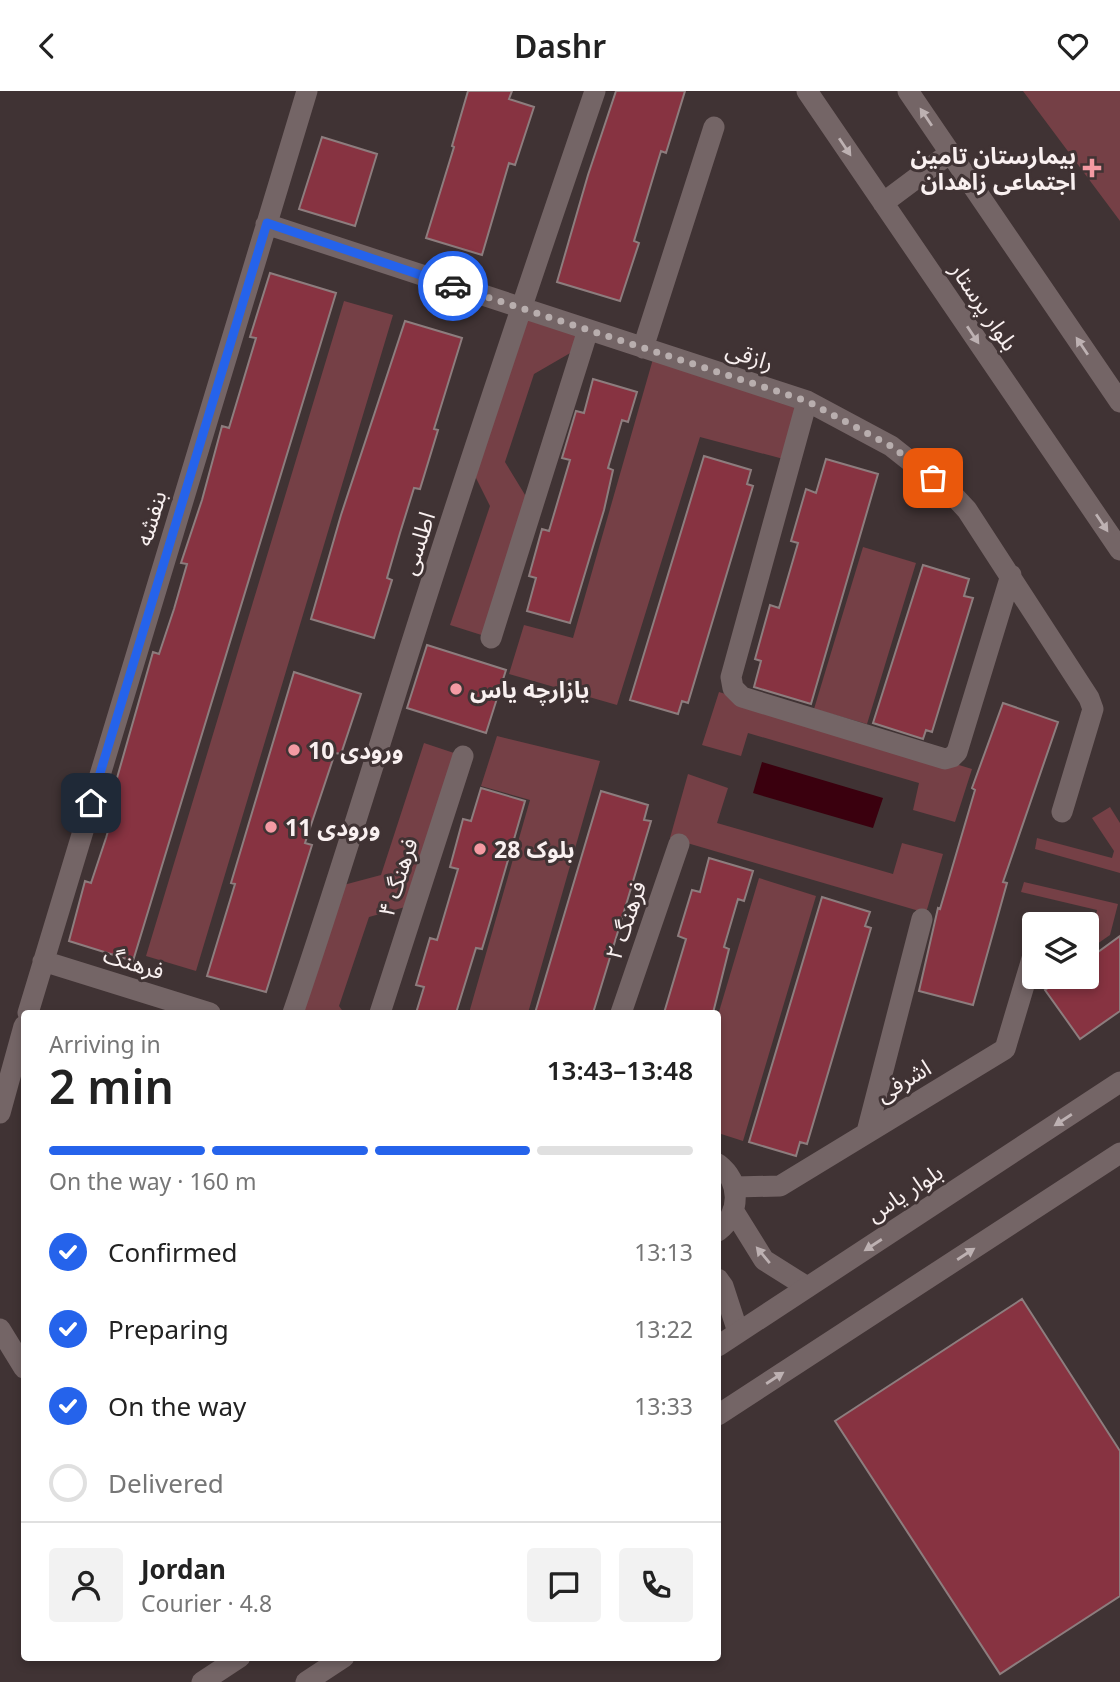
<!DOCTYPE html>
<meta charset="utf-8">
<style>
body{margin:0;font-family:"Noto Sans","Noto Sans Arabic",sans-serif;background:#f2f2f2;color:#222;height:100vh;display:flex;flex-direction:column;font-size:26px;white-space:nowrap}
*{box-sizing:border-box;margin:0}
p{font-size:23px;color:#767676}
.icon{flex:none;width:38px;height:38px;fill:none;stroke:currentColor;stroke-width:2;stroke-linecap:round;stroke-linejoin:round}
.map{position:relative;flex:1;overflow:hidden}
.side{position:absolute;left:21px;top:919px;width:700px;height:651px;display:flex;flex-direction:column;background:#fff;border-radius:7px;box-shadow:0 4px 10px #0003}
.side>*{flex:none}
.controls{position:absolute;left:1022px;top:821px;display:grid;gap:14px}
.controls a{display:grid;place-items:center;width:77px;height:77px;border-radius:7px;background:#fff;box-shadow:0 4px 10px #0003;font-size:35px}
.pin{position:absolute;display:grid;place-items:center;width:60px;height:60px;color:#fff;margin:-30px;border-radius:14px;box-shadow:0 4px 10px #0006}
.courier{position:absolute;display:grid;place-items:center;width:70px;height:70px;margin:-35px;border:5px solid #2563eb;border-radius:50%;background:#fff;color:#222;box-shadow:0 2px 9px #0007}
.summary em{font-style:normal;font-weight:600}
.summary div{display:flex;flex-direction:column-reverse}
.summary{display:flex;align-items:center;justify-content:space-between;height:119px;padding:0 28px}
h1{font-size:46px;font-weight:600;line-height:52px}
.bar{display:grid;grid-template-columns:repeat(4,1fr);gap:10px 7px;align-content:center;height:84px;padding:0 28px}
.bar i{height:9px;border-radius:5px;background:#e0e0e0}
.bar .active{background:#2563eb}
.bar p{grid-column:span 4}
.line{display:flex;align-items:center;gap:18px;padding:0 28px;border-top:2px solid #e0e0e0}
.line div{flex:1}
.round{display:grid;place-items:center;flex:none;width:74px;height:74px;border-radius:7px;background:#f2f2f2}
ol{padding:0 28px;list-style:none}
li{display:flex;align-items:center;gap:21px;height:77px}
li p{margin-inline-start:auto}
li .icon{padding:7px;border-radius:50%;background:#2563eb;color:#fff;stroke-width:4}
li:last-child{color:#767676}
li i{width:38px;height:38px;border:4px solid #e0e0e0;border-radius:50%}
header{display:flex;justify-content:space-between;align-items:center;height:91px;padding:0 28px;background:#fff;font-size:32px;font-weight:600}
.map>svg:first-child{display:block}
</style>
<header><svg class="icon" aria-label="back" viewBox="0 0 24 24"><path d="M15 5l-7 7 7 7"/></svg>Dashr<svg class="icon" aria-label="heart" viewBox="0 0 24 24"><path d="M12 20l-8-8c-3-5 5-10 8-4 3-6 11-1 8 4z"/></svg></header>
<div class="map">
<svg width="1120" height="1591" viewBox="0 0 1120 1591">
<rect width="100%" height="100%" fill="#403334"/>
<path fill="#754046" d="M1023,0H1120V130Z
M344,210L393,224L196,880L146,865Z
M520,217L588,239L584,254L534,283L505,371L533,417L491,547L450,534L490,415L470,375Z
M655,261L807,310L791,370L700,346L617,614L509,583L524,534L573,547Z
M863,456L916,472L867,633L814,618Z
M719,601L972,678L955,731L913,719L919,692L748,642L741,665L702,654Z
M497,645L600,670L528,922H469L530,709L481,695Z
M424,652L463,665L416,813L369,826L339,915L344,922H293L336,796L381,784Z
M688,683L728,697L717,732L893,783L902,752L943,763L926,822L670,747Z
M1110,716L1120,732V782L1035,758L1037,747L1112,767L1114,760L1092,727Z
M759,787L816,805L743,1050L718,1042V924Z
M1024,791L1118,813L1110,844L1087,860V834L1095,828L1097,819L1021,801Z"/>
<path fill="#3a000e" d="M762,671L883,707L873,737L753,702Z"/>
<path fill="#873341" stroke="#8d7d7e" stroke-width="2" d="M468,0H512L509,8L534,16L515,74L509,72L482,164L426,147L454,56L452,55Z
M616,0H685L666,62L661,60L634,150L639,152L620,210L557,191L588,84Z
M322,46L377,63L355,135L299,118Z
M270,182L336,202L133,870L69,850L85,790L91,792L106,747L119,703L113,701L153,561L159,563L174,518L187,473L181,472L202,409L222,335L229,337L256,247L250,246Z
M405,230L462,247L434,338L438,339L420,398L414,397L400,442L387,487L392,489L374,547L311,528L341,424Z
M593,288L637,301L628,331L622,329L608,377L613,379L604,419L570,532L527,520L536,487L529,485L542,438L549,440L570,369L562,367L576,320L584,322Z
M704,365L751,379L747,393L753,395L688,612L682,610L678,623L630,609Z
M826,368L878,383L811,613L754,596L761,570L755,568L770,514L779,517L798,452L791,450L806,398L816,402Z
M923,474L969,488L964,505L973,507L932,641L926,639L923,648L873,632Z
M427,554L506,579L486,642L407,617Z
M294,581L361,603L341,663L335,662L305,752L312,754L266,901L207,885L235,793L231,792Z
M1003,612L1058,631L1003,791L1007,792L973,914L919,900L938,817L940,818L975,699L972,697Z
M481,697L525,710L491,828L482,858L476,857L456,922H416L424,896L416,894L430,847L437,849L458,778L450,776L463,728L471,730Z
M601,700L648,714L644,729L651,730L623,824L593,922H535Z
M709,767L753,780L744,810L738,808L724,856L729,858L713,922H664L686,848L678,845L692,799L700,801Z
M822,806L870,821L865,835L871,837L807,1053L800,1051L796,1065L749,1051Z
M1120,845V920L1080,948L1045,899L1064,886H1087V869Z
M1022,1208L1120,1360V1505L1000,1583L835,1330Z"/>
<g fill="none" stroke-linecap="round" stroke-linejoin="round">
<path stroke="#746566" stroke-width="21" d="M266,133L807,310L891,355L953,404L967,419L1089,607L1093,618L1062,721
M643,257L714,36
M807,310L731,586L733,597L742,606L945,668L952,666L957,661L1011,484
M491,547L588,239
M43,870L210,922
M28,922L307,0
M293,922C335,800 372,677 411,554C470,368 532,184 595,0
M380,922L463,665
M621,922L679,753
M0,1022L24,935
M867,1041L922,828
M718,1073C741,1091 741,1122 718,1140
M735,1096L780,1095L1005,958L1034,861
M733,1119L764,1169L807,1196
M718,1188L723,1195L738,1241
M0,1238L24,1277"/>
<path stroke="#746566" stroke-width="21" d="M807,0L1120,459
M908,0L1120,311
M883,112L950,62
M718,1255L1120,991
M718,1324L1120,1062
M202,1591L240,1566
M306,1591L344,1566"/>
</g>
<defs><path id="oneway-solid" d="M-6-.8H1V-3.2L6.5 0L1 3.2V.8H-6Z" transform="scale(1.75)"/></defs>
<g fill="#bdb1b2">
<use href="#oneway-solid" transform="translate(926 26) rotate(-124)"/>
<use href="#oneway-solid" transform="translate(845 56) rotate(56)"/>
<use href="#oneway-solid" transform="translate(973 244) rotate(56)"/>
<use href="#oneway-solid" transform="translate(1082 255) rotate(-124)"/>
<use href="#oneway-solid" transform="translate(1102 432) rotate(56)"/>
<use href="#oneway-solid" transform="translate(1063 1029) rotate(147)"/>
<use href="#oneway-solid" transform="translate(873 1154) rotate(147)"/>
<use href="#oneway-solid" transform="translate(966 1163) rotate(-33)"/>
<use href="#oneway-solid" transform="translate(763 1164) rotate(-130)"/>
<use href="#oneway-solid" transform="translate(775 1287) rotate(-33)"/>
</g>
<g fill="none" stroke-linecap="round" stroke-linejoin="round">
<path stroke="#b8aeae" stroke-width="7" stroke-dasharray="0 12.6" d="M453,195L807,310L891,355L933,387"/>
<path stroke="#2563eb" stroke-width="9" d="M91,712L267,132L453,195"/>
</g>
<g fill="#f49aa3" stroke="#403334" stroke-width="2.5">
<path d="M1088.5 66.5h7v7h7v7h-7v7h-7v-7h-7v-7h7z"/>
<circle cx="456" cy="598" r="7"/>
<circle cx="294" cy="659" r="7"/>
<circle cx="271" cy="736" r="7"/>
<circle cx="480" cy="758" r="7"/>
</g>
<g text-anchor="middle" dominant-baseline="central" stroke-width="6" stroke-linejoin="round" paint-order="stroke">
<g font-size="23" font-weight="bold" fill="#f9f0f0" stroke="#403334" text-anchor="start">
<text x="1076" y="64" text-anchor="end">بیمارستان تامین<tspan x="1076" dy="26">اجتماعی زاهدان</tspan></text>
<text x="470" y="598">یازارچه یاس</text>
<text x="308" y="659">ورودی 10</text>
<text x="285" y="736">ورودی 11</text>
<text x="494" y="758">بلوک 28</text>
</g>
<g font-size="23" fill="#f9f0f0" stroke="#403334">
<text transform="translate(985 215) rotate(56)">بلوار پرستار</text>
<text transform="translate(750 264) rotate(18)">رازقی</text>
<text transform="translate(150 427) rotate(-73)">بنفشه</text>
<text transform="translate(417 452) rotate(-72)">اطلسی</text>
<text transform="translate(397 786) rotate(-72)">فرهنگ ۴</text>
<text transform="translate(625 829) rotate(-71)">فرهنگ ۲</text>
<text transform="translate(134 871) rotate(17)">فرهنگ</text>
<text transform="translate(903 989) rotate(-31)">اشرفی</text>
<text transform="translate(904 1101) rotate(-33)">بلوار یاس</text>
</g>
</g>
</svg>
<div class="controls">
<a><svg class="icon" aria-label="layers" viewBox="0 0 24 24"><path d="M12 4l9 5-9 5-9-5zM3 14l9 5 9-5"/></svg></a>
</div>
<div class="pin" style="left:933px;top:387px;background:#ea580c"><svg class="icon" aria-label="bag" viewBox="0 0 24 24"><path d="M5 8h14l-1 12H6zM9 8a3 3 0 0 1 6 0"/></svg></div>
<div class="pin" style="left:91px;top:712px;background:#1f2937"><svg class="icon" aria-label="home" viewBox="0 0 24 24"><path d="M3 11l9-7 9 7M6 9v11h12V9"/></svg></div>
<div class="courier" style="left:453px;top:195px"><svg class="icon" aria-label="car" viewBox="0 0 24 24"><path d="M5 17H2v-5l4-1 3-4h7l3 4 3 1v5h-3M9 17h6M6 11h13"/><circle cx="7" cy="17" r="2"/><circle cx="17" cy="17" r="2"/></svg></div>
<section class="side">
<div class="summary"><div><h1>2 min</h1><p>Arriving in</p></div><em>13:43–13:48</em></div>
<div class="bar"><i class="active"></i><i class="active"></i><i class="active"></i><i></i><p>On the way · 160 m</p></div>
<ol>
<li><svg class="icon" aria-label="check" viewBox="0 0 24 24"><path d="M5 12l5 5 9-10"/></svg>Confirmed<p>13:13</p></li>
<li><svg class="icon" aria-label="check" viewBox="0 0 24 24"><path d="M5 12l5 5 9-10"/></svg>Preparing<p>13:22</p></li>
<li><svg class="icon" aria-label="check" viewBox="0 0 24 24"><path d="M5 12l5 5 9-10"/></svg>On the way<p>13:33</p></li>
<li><i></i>Delivered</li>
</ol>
<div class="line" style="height:126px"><a class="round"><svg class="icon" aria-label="person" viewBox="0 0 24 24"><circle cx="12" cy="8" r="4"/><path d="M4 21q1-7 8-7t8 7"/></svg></a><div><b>Jordan</b><p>Courier · 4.8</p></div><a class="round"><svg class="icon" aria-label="chat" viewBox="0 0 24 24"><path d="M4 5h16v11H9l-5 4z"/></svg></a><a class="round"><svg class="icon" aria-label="phone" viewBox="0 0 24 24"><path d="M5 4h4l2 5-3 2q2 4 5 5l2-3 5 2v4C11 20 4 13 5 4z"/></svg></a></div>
</section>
</div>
